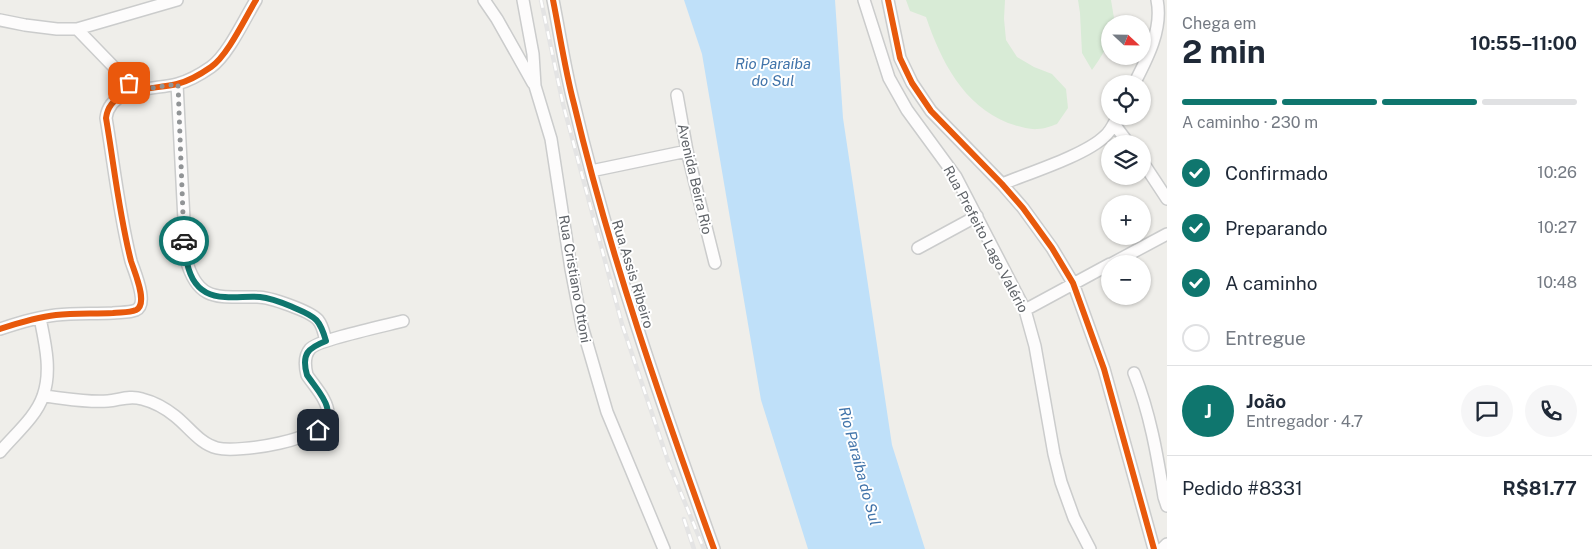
<!DOCTYPE html>
<html lang="pt">
<meta charset="utf-8">
<style>
body{margin:0;font-family:"Public Sans",sans-serif;background:#f6f6f7;color:#1f2937;height:100vh;display:flex;flex-direction:column;font-size:19px;white-space:nowrap}
*{box-sizing:border-box;margin:0}
p{font-size:16px;color:#747a83}
.icon{flex:none;width:28px;height:28px;fill:none;stroke:currentColor;stroke-width:2;stroke-linecap:round;stroke-linejoin:round}
.map{position:relative;flex:1;overflow:hidden}
.side{display:flex;flex-direction:column;background:#fff;width:425px}
.side>*{flex:none}
.needle{width:32px;rotate:112deg}
.controls{position:absolute;left:1101px;top:15px;display:grid;gap:10px}
.controls a{display:grid;place-items:center;width:50px;height:50px;border-radius:50%;background:#fff;box-shadow:0 1px 4px #0004;font-size:25px}
.pin{position:absolute;display:grid;place-items:center;width:42px;height:42px;color:#fff;margin:-21px;border-radius:10px;box-shadow:0 2px 8px #0006}
.courier{position:absolute;display:grid;place-items:center;width:50px;height:50px;margin:-25px;border:4px solid #0f766e;border-radius:50%;background:#fff;color:#222;box-shadow:0 1px 6px #0007}
.summary em{font-style:normal;font-weight:700}
.summary div{display:flex;flex-direction:column-reverse}
.summary{display:flex;align-items:center;justify-content:space-between;height:85px;padding:0 15px}
h1{font-size:32px;font-weight:700;line-height:38px}
.bar{display:grid;grid-template-columns:repeat(4,1fr);gap:8px 5px;align-content:center;height:60px;padding:0 15px}
.bar i{height:6px;border-radius:4px;background:#e0e1e3}
.bar .selected{background:#0f766e}
.bar p{grid-column:span 4}
.line{display:flex;align-items:center;gap:12px;padding:0 15px;border-top:1px solid #e0e1e3}
.line div{flex:1}
.round{display:grid;place-items:center;flex:none;width:52px;height:52px;border-radius:26px;background:#f6f6f7}
ol{padding:0 15px;list-style:none}
li{display:flex;align-items:center;gap:15px;height:55px}
li p{margin-inline-start:auto}
li .icon{padding:5px;border-radius:50%;background:#0f766e;color:#fff;stroke-width:4}
li:last-child{color:#747a83}
li i{width:28px;height:28px;border:2px solid #e0e1e3;border-radius:50%}
main{display:flex;flex:1;min-height:0}
.map>svg:first-child{display:block}
</style>
<main>
<div class="map">
<svg width="1167" height="549" viewBox="0 0 1167 549">
<rect width="100%" height="100%" fill="#efeeea"/>
<path fill="#d8ebd6" d="M906,0H1005L1004,19L1006,40L1017,57L1034,67L1052,74L1066,89L1068,108L1057,124C1051,126 1044,129 1038,129C1029,130 1017,126 1008,123C963,105 941,61 926,17L910,11Z
M1078,0H1111L1114,18L1113,24H1110C1110,44 1104,53 1092,70L1082,53L1080,13Z"/>
<path fill="#bfe0f9" d="M684,0H835L843,118L892,445L925,549H808L761,400L702,54Z"/>
<g fill="none" stroke-linecap="round" stroke-linejoin="round">
<defs>
<path id="minor" d="M484,0L497,19L533,83
M523,0L533,54L535,86L551,139L571,269L582,326L607,412L664,549
M553,0C560,35 565,70 574,104C610,256 661,402 714,549
M864,0L889,78L907,110L956,177L1025,310L1035,346L1054,454L1061,482L1074,518L1090,549
M888,0L900,58L912,83L931,111L1002,184L1023,208L1052,248L1073,283L1104,369L1154,549
M0,20L25,25L57,29H77L177,0
M77,29L137,91
M177,84L186,259C198,304 220,296 257,297C270,297 310,311 318,320C323,326 324,334 326,341
M1134,84C1147,59 1163,29 1157,0
M677,95L687,151L715,263
M1114,124L1129,144
M1142,161L1167,199
M591,171L687,151
M1002,184C1029,173 1086,155 1105,136C1111,131 1114,123 1118,116
M918,248L977,216
M1111,264L1167,234
M1025,310L1110,264
M0,329C18,323 37,317 56,315C74,313 94,314 113,313C120,312 129,313 136,310C149,304 134,271 131,261C119,214 114,165 106,118C110,86 153,90 177,84C189,81 201,74 211,67C228,55 245,18 256,0
M1134,373C1150,413 1157,454 1164,497L1167,506
M43,396C64,398 87,403 108,401C119,400 130,395 142,399C154,402 165,408 175,416C189,427 200,444 217,448C238,453 325,441 328,415C329,401 314,386 307,375C305,367 304,356 310,349C317,340 388,325 403,321
M0,452C14,435 36,417 43,396C52,371 45,343 40,318
M1162,549L1167,544"/>
</defs>
<use href="#minor" stroke="#cbcccc" stroke-width="14"/>
<use href="#minor" stroke="#fdfcfc" stroke-width="11"/>
<defs>
<path id="rail" d="M541,0L563,104L622,324L669,464L704,549
M684,519L694,549"/>
</defs>
<use href="#rail" stroke="#e4e4e4" stroke-width="4.5"/>
<use href="#rail" stroke="#fff" stroke-width="2.5" stroke-dasharray="8" stroke-linecap="butt"/>
<defs>
<path id="cycleway" d="M553,0C560,35 565,70 574,104C610,256 661,402 714,549
M888,0L900,58L912,83L931,111L1002,184L1023,208L1052,248L1073,283L1104,369L1154,549
M0,329C18,323 37,317 56,315C74,313 94,314 113,313C120,312 129,313 136,310C149,304 134,271 131,261C119,214 114,165 106,118C110,86 153,90 177,84C189,81 201,74 211,67C228,55 245,18 256,0"/>
</defs>
<use href="#cycleway" stroke="#fff" stroke-width="9"/>
<use href="#cycleway" stroke="#e8590c" stroke-width="6"/>
</g>
<g fill="none" stroke-linecap="round" stroke-linejoin="round">
<path stroke="#919496" stroke-width="5" stroke-dasharray="0 9" d="M129,83L137,90L178,84L184,241"/>
<path stroke="#0f766e" stroke-width="6" d="M184,241C186,269 192,296 225,297C237,298 248,296 260,297C273,298 285,304 297,309C316,317 320,320 326,341C308,348 301,354 307,375C319,393 340,411 318,430"/>
</g>
<g text-anchor="middle" dominant-baseline="central" stroke-width="4" stroke-linejoin="round" paint-order="stroke">
<g font-size="14" fill="#5f6368" stroke="#fff">
<text transform="translate(695 179) rotate(77)">Avenida Beira Rio</text>
<text transform="translate(986 239) rotate(62)">Rua Prefeito Lago Valério</text>
<text transform="translate(633 274) rotate(73)">Rua Assis Ribeiro</text>
<text transform="translate(575 279) rotate(80)">Rua Cristiano Ottoni</text>
</g>
<g font-size="15" font-style="italic" fill="#4174aa" stroke="#fff">
<text x="773" y="63">Rio Paraíba<tspan x="773" dy="17">do Sul</tspan></text>
<text transform="translate(860 466) rotate(75)">Rio Paraíba do Sul</text>
</g>
</g>
</svg>
<div class="controls">
<a><svg class="needle" viewBox="-14 -14 28 28"><path d="M0-13l5 13h-10z" fill="#e53935"/><path d="M0 13l5-13h-10z" fill="#747a83"/></svg></a>
<a><svg class="icon" aria-label="locate" viewBox="0 0 24 24"><circle cx="12" cy="12" r="6"/><path d="M12 2v4M12 18v4M2 12h4M18 12h4"/></svg></a>
<a><svg class="icon" aria-label="layers" viewBox="0 0 24 24"><path d="M12 4l9 5-9 5-9-5zM3 14l9 5 9-5"/></svg></a>
<a>+</a>
<a>−</a>
</div>
<div class="pin" style="left:129px;top:83px;background:#ea580c"><svg class="icon" aria-label="bag" viewBox="0 0 24 24"><path d="M5 8h14l-1 12H6zM9 8a3 3 0 0 1 6 0"/></svg></div>
<div class="pin" style="left:318px;top:430px;background:#1f2937"><svg class="icon" aria-label="home" viewBox="0 0 24 24"><path d="M3 11l9-7 9 7M6 9v11h12V9"/></svg></div>
<div class="courier" style="left:184px;top:241px"><svg class="icon" aria-label="car" viewBox="0 0 24 24"><path d="M5 17H2v-5l4-1 3-4h7l3 4 3 1v5h-3M9 17h6M6 11h13"/><circle cx="7" cy="17" r="2"/><circle cx="17" cy="17" r="2"/></svg></div>
</div>
<section class="side">
<div class="summary"><div><h1>2 min</h1><p>Chega em</p></div><em>10:55–11:00</em></div>
<div class="bar"><i class="selected"></i><i class="selected"></i><i class="selected"></i><i></i><p>A caminho · 230 m</p></div>
<ol>
<li><svg class="icon" aria-label="check" viewBox="0 0 24 24"><path d="M5 12l5 5 9-10"/></svg>Confirmado<p>10:26</p></li>
<li><svg class="icon" aria-label="check" viewBox="0 0 24 24"><path d="M5 12l5 5 9-10"/></svg>Preparando<p>10:27</p></li>
<li><svg class="icon" aria-label="check" viewBox="0 0 24 24"><path d="M5 12l5 5 9-10"/></svg>A caminho<p>10:48</p></li>
<li><i></i>Entregue</li>
</ol>
<div class="line" style="height:90px"><b class="round" style="background:#0f766e;color:#fff">J</b><div><b>João</b><p>Entregador · 4.7</p></div><a class="round"><svg class="icon" aria-label="chat" viewBox="0 0 24 24"><path d="M4 5h16v11H9l-5 4z"/></svg></a><a class="round"><svg class="icon" aria-label="phone" viewBox="0 0 24 24"><path d="M5 4h4l2 5-3 2q2 4 5 5l2-3 5 2v4C11 20 4 13 5 4z"/></svg></a></div>
<div class="line" style="height:65px"><div>Pedido #8331</div><b>R$81.77</b></div>
</section>
</main>
